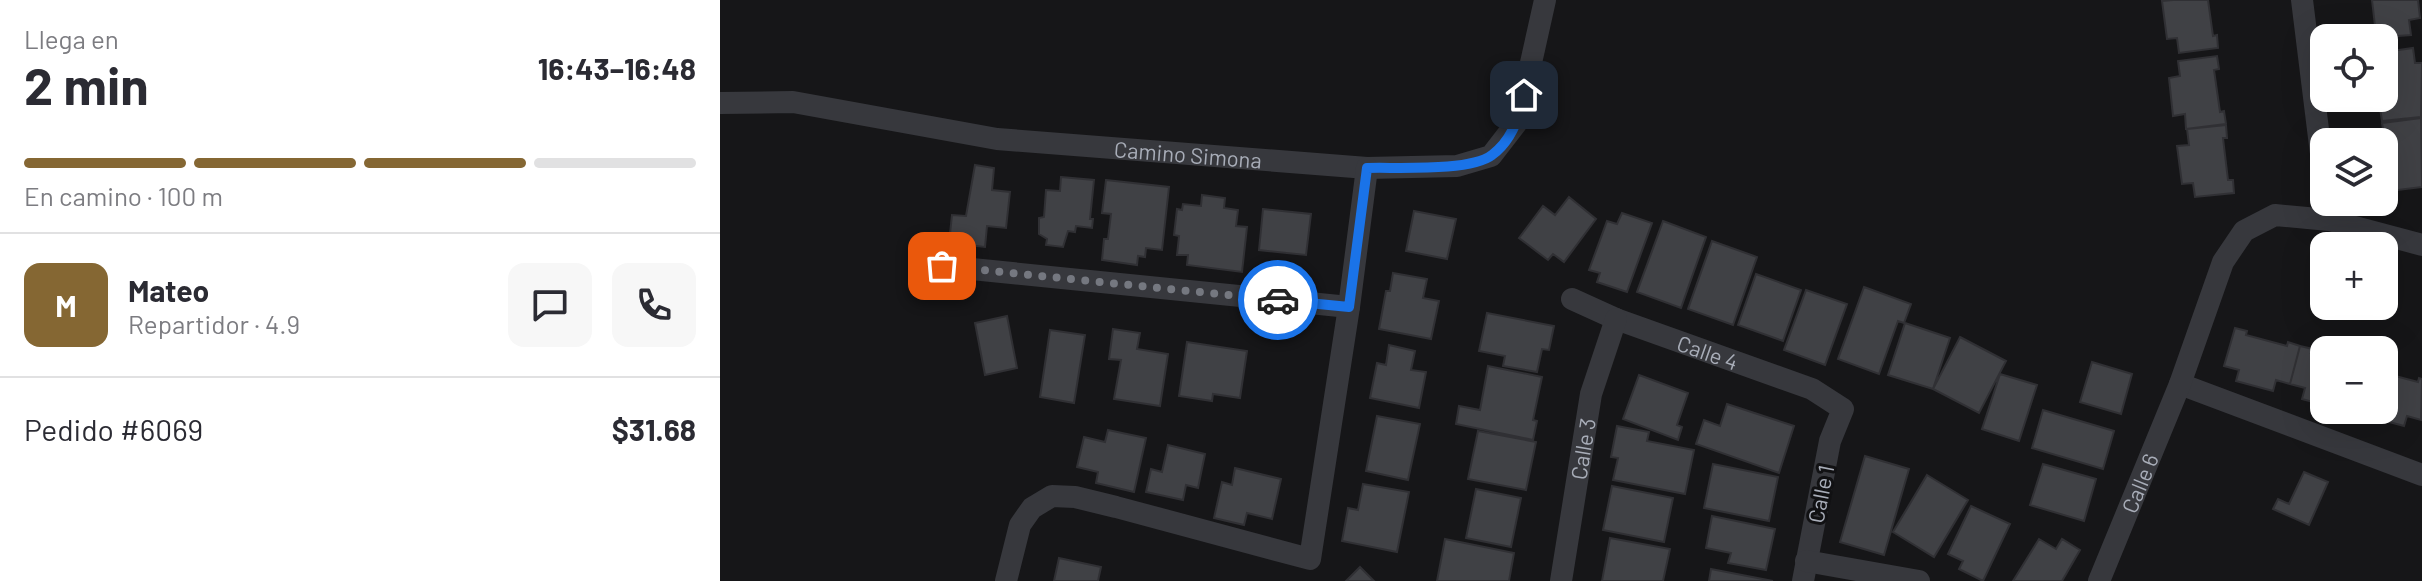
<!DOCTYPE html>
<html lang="es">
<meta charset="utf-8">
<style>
body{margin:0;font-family:Barlow,sans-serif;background:#f7f7f7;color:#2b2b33;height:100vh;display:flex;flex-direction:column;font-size:30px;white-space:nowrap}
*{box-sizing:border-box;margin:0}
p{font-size:26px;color:#7c7c81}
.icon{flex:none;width:44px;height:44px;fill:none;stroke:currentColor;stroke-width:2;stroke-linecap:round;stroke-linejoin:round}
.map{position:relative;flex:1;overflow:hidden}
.panel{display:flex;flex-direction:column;background:#fff;width:720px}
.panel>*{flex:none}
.controls{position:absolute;left:1590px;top:24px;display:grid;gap:16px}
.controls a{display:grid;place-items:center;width:88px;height:88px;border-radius:16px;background:#fff;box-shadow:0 8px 32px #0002;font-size:40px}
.pin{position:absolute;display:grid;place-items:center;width:68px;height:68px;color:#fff;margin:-34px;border-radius:16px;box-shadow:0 4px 12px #0006}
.courier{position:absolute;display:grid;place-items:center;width:80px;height:80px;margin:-40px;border:6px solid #1a73e8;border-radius:50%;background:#fff;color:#222;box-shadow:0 2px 10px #0007}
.overview em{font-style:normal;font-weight:700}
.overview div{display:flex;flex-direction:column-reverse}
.overview{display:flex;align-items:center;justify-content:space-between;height:136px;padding:0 24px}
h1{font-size:52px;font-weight:700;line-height:60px}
.bar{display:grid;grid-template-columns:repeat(4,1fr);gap:12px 8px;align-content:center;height:96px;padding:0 24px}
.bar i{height:10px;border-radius:6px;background:#e1e1e2}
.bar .active{background:#856733}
.bar p{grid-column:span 4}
.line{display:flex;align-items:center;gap:20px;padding:0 24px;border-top:2px solid #e1e1e2}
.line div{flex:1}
.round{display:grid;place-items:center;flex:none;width:84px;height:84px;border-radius:16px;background:#f7f7f7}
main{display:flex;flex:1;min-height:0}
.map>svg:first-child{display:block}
</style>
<main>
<section class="panel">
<div class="overview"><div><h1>2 min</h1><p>Llega en</p></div><em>16:43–16:48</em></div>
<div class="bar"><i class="active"></i><i class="active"></i><i class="active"></i><i></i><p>En camino · 100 m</p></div>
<div class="line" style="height:144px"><b class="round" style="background:#856733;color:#fff">M</b><div><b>Mateo</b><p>Repartidor · 4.9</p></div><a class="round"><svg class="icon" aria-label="chat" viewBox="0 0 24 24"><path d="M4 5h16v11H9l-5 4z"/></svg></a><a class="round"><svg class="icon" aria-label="phone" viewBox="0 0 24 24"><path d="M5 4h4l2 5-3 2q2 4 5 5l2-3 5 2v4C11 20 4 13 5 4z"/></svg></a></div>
<div class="line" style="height:104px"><div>Pedido #6069</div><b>$31.68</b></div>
</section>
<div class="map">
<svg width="1702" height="581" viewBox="0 0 1702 581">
<rect width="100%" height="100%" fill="#161618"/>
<path fill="#404145" stroke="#303034" stroke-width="2" d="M1453,0H1488L1493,36L1497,35L1498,48L1459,53L1457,38L1447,39L1442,1Z
M1652,0H1698L1700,18L1689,20L1691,35L1651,38L1650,26H1655Z
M1693,48L1695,63H1702L1701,117L1662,121L1660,108H1664V52Z
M1497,56L1499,69L1494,70L1500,112L1504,111L1506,124L1466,129L1465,114L1453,116L1449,78L1460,76L1458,61Z
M1701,118L1702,187L1670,191L1668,178H1673L1668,135H1664L1662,123Z
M1506,125L1507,138H1503L1508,180H1513L1514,193L1475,197L1473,183L1462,184L1457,146L1469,145L1467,129Z
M255,165L274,168L272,190L290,192L286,228L267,226L265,247L229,243L232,215L246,216Z
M341,177L374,180L370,219H373L372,228L356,226L355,232L348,231L343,247L326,245L327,239L319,234V218L324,217L326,190L340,191Z
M386,180L449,187L442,250L426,248L425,257L418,256L417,265L382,260L384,239H388L391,214L382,213Z
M482,195L505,198L504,208L518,210L516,226L527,227L522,272L467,265L468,255H457L459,236L454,235L457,209L462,210L463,204L481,206Z
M849,197L876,219L844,262L833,254L828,260L799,238L823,206L835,215Z
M543,209L591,214L586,255L539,250Z
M694,211L736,219L727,259L686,251Z
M902,213L932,223L907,292L877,282L880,273L869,270L887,221L897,224Z
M943,221L986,237L961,308L917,292Z
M992,241L1037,257L1013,325L968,309Z
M673,273L707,279L703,298L719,301L711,339L659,329L666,291H670Z
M1036,274L1081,290L1063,341L1018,325Z
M1144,287L1191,304L1184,323L1178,321L1159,374L1118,359Z
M1086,290L1127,304L1105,365L1064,350Z
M767,313L834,326L829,350L822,349L817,372L783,366L785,356L759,351Z
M287,316L297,368L265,375L255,323Z
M1185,323L1230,338L1213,389L1168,375Z
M1515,328L1527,331L1526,335L1567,346L1568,342L1580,346L1570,384L1556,380L1553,391L1516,381L1519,370L1504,366Z
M393,329L420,333L417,349L448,354L440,406L394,399L401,360L389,359Z
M330,330L365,335L354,403L320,397Z
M1240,337L1286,361L1259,413L1213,389Z
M467,342L527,351L520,398L493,394L492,401L459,396Z
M669,345L695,351L691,370L706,372L699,408L650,398L657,363L666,365Z
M1580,346L1593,349L1591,353L1604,356V405L1582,399L1585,388L1570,384Z
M1372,362L1412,374L1401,414L1360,402Z
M768,366L822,377L813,420L817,421L813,440L736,424L739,406L760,410Z
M1664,373L1698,382L1699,378L1702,379L1701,420L1687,416L1684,426L1647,416L1649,410H1664Z
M1280,374L1317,385L1299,441L1262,429Z
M919,375L968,393L957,425L962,427L958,440L903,419Z
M1007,404L1074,426L1059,473L976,444L984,420L1000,426Z
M1323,410L1394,431L1383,469L1312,448Z
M657,416L700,424L688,480L646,471Z
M897,426L929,432L927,441L974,450L965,494L893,480L898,458L891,457Z
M388,430L426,438L414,492L376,483L378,472L357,467L364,437L385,442Z
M758,431L816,442L806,490L748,479Z
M448,445L485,454L478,488L466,485L463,500L426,492L431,469L442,472Z
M1145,456L1189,469L1164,555L1120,542Z
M993,464L1058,477L1049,521L984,508Z
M1323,464L1376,479L1364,521L1310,505Z
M515,468L561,479L552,519L527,513L524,525L494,518L502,482L512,485Z
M1584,472L1608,482L1589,525L1553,509L1558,499L1569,504Z
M1207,475L1248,500L1214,557L1173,532Z
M643,484L689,492L677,552L622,541L628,508L638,510Z
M892,486L953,498L944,542L883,530Z
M756,489L801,498L791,547L746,538Z
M1251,506L1290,524L1263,581L1239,569L1243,561L1228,554Z
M992,516L1055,529L1046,570L1008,563L1011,553L986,548Z
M890,538L950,549L943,581H882Z
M725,539L794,553L789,581H717Z
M1319,539L1336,549L1342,539L1360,550L1342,581H1293Z
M339,558L381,567L378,581H334Z
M640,567L654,581H626Z
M991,569L1053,581H989Z"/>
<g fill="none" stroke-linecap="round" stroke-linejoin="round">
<g stroke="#37383d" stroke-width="22">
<path d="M1582,0L1604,178"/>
<path id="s1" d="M0,103L73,102L277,139L647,168L737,166L771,156L798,121L825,0"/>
<path d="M222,266L629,307"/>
<path id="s2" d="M852,299L896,319L1092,389L1123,409L1110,441L1083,581"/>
<path d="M1460,384L1702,475"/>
<path d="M1086,561L1199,581"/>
<path d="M286,581L300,525L312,508L332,496L355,497L396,507L590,559L629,307L647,168"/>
<path id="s3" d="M841,581L871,394L896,319"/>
<path id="s4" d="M1379,581L1460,384L1503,262L1524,231L1555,215L1609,220L1702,245"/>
</g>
</g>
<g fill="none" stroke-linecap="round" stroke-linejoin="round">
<path stroke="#757880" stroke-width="8" stroke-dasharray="0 14.4" d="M222,266L558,300"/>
<path stroke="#1a73e8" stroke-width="10" d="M558,300L629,307L647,168C676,167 750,172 772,155C791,141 800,116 804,95"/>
</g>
<g text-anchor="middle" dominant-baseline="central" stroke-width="6" stroke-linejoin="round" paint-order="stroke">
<g font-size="22" fill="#a8adb8" stroke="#111113">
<text stroke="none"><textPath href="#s1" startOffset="472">Camino Simona</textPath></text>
<text stroke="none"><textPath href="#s2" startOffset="146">Calle 4</textPath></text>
<text stroke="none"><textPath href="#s3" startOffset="134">Calle 3</textPath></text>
<text stroke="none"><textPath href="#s4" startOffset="106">Calle 6</textPath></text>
<text transform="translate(1100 494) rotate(-79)">Calle 1</text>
</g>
</g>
</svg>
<div class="controls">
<a><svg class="icon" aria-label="locate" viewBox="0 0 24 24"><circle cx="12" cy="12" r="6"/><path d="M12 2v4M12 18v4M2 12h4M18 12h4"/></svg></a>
<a><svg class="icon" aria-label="layers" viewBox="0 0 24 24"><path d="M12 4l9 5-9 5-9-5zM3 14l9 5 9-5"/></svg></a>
<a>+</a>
<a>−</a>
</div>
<div class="pin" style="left:222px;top:266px;background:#ea580c"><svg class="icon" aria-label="bag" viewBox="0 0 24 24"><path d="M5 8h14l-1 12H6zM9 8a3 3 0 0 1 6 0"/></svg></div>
<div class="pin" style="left:804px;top:95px;background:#1f2937"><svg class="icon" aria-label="home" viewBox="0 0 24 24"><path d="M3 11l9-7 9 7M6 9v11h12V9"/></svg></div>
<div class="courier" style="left:558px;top:300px"><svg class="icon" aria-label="car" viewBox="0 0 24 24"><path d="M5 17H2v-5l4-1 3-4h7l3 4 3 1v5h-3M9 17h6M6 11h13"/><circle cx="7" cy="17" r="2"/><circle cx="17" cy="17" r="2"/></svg></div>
</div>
</main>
